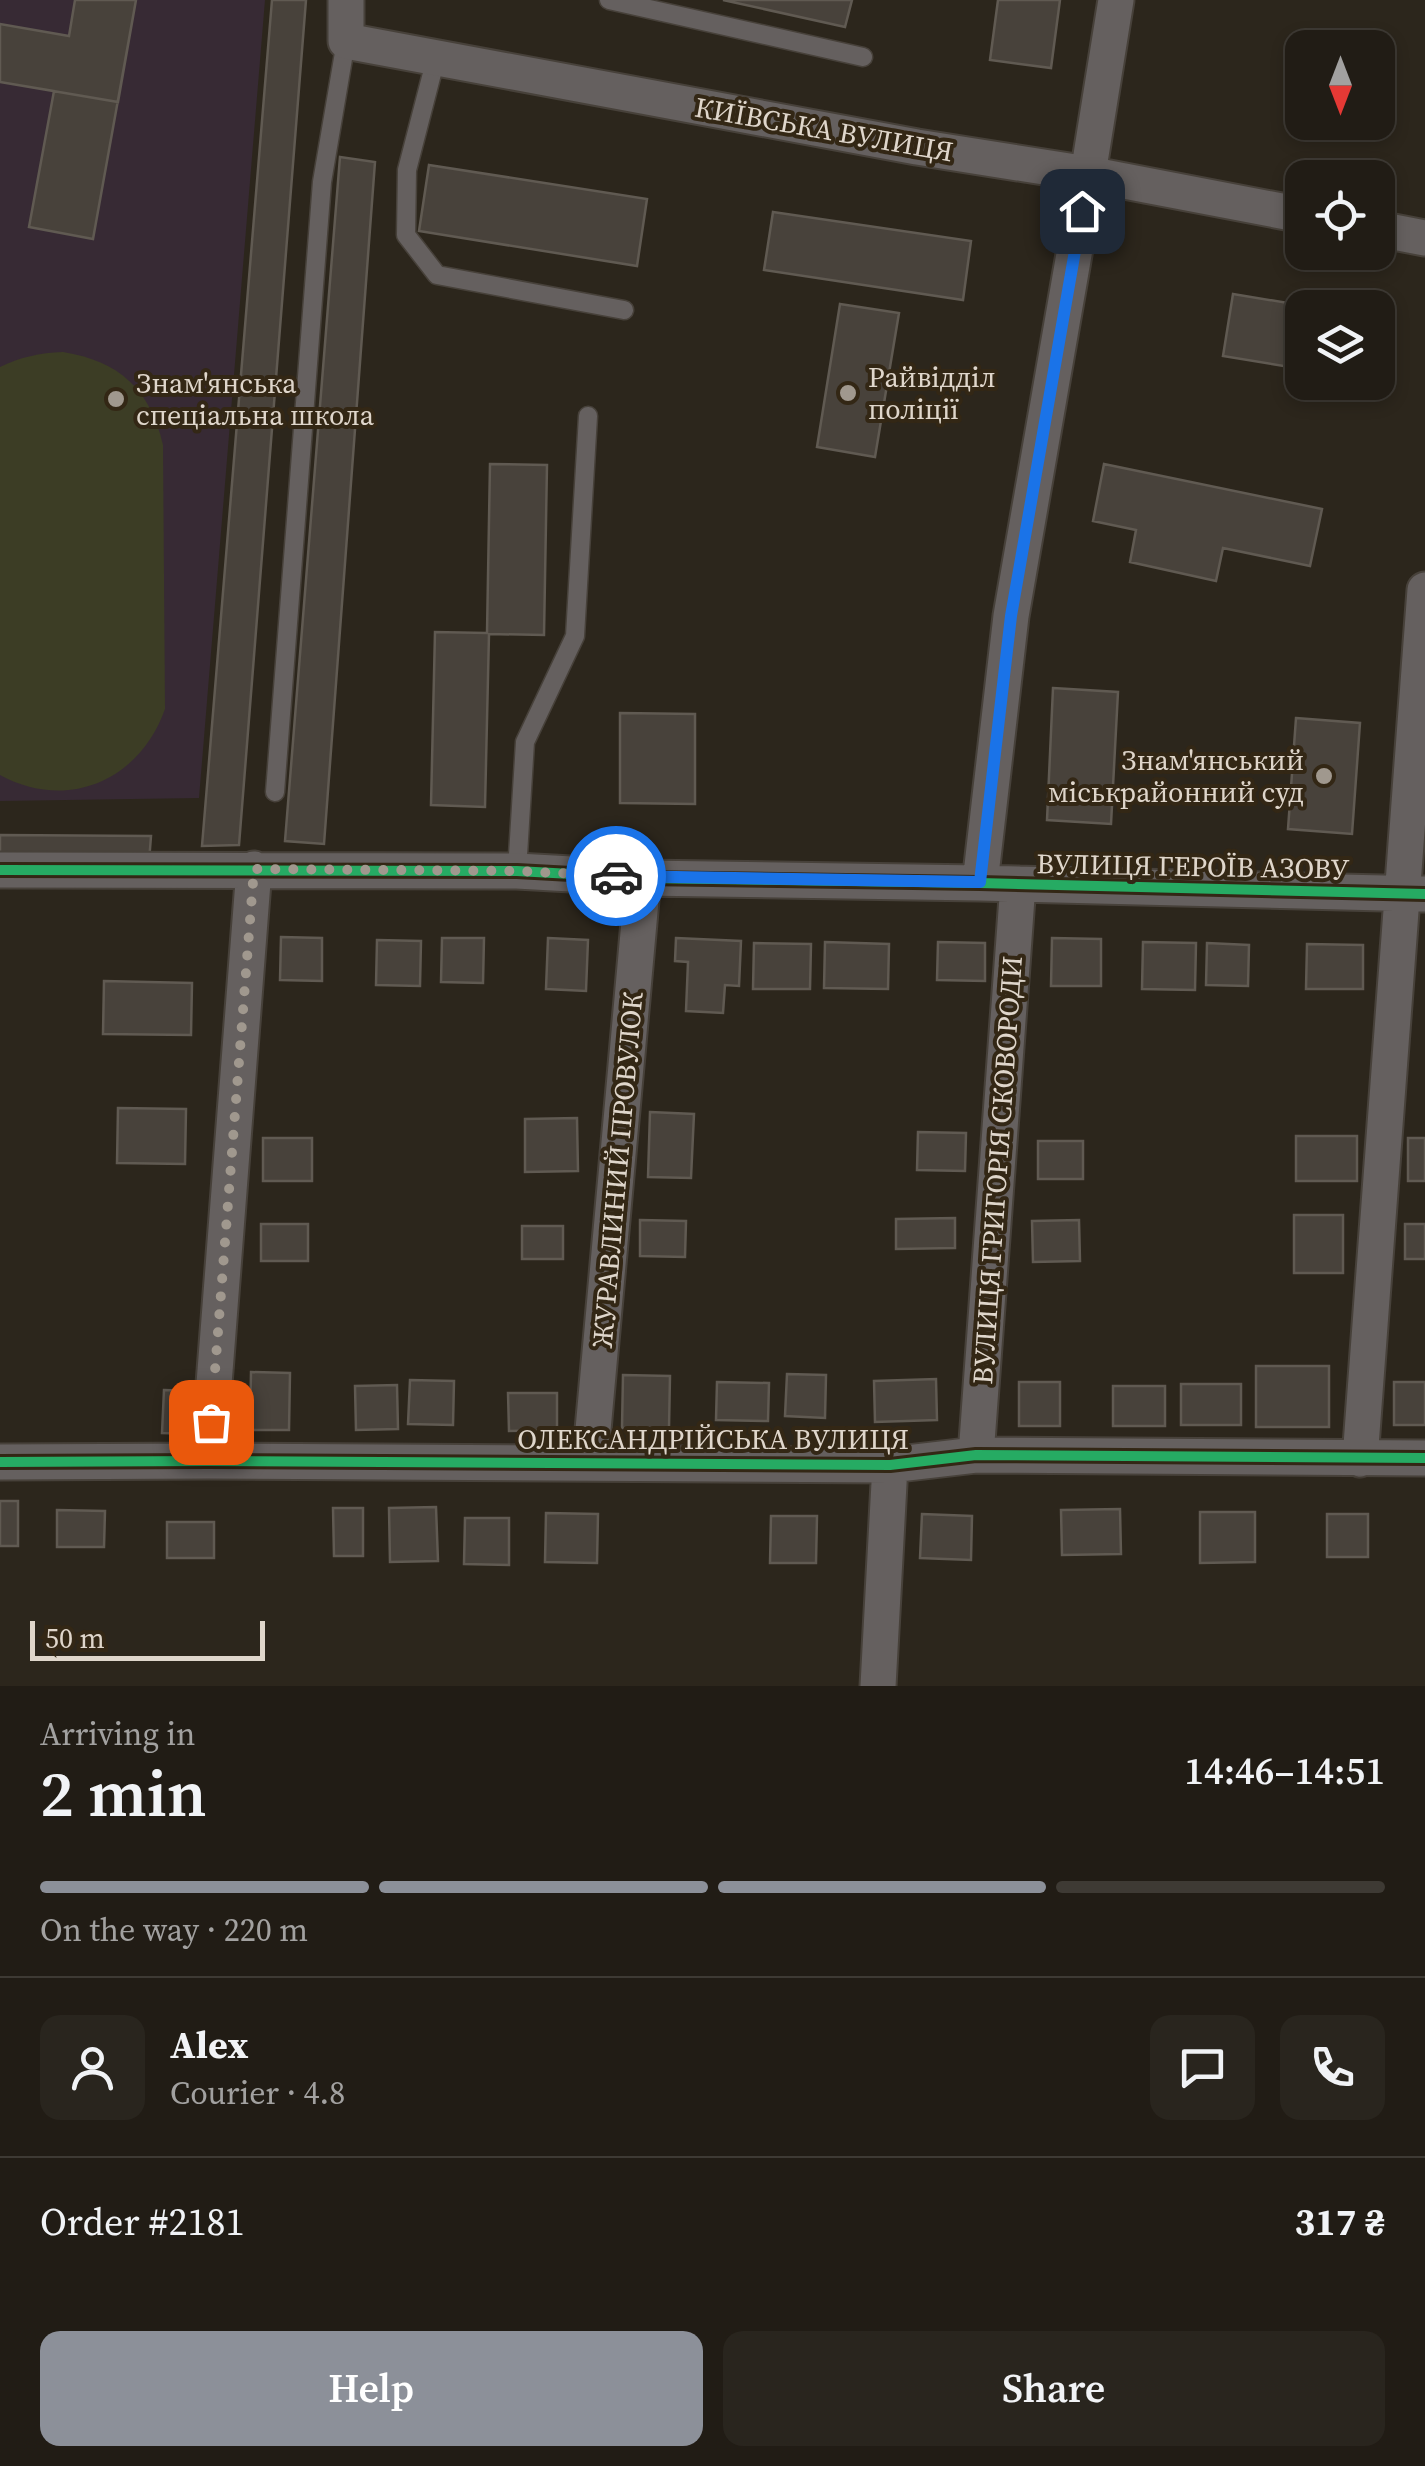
<!DOCTYPE html>
<meta charset="utf-8">
<style>
body{margin:0;font-family:"Source Serif 4",serif;background:#29251e;color:#f1f3f6;height:100vh;display:flex;flex-direction:column;font-size:38px;white-space:nowrap}
*{box-sizing:border-box;margin:0}
p{font-size:32px;color:#a2a1a0}
.icon{flex:none;width:55px;height:55px;fill:none;stroke:currentColor;stroke-width:2;stroke-linecap:round;stroke-linejoin:round}
.map{position:relative;height:1686px;overflow:hidden}
.panel{display:flex;flex-direction:column;background:#211c15;flex:1}
.panel>*{flex:none}
.needle{width:65px;rotate:180deg}
.fabs{position:absolute;left:1285px;top:30px;display:grid;gap:20px}
.fabs a{display:grid;place-items:center;width:110px;height:110px;border-radius:20px;background:#211c15;box-shadow:0 5px 15px #0003,0 0 0 2px #3e3a34;font-size:50px}
.scale{position:absolute;left:30px;bottom:25px;width:235px;box-sizing:border-box;padding-left:10px;border:5px solid #dfd6cb;border-top:0;font-size:28px;line-height:35px;white-space:nowrap;color:#dfd6cb;-webkit-text-stroke:8px #332715;paint-order:stroke}
.pin{position:absolute;display:grid;place-items:center;width:85px;height:85px;color:#fff;margin:-42px;border-radius:20px;box-shadow:0 5px 15px #0006}
.courier{position:absolute;display:grid;place-items:center;width:100px;height:100px;margin:-50px;border:8px solid #1a73e8;border-radius:50%;background:#fff;color:#222;box-shadow:0 2px 12px #0007}
.headline em{font-style:normal;font-weight:600}
.headline div{display:flex;flex-direction:column-reverse}
.headline{display:flex;align-items:center;justify-content:space-between;height:170px;padding:0 40px}
h1{font-size:65px;font-weight:600;line-height:75px}
.bar{display:grid;grid-template-columns:repeat(4,1fr);gap:15px 10px;align-content:center;height:120px;padding:0 40px}
.bar i{height:12px;border-radius:8px;background:#3e3a34}
.bar .active{background:#8c9099}
.bar p{grid-column:span 4}
.line{display:flex;align-items:center;gap:25px;padding:0 40px;border-top:2px solid #3e3a34}
.line div{flex:1}
.round{display:grid;place-items:center;flex:none;width:105px;height:105px;border-radius:20px;background:#29251e}
.button{display:flex;gap:20px;margin-top:auto;padding:20px 40px}
.button a{flex:1;height:115px;border-radius:20px;background:#8c9099;color:#fff;font-size:40px;font-weight:600;line-height:115px;text-align:center}
.button a+a{background:#29251e;color:#f1f3f6}
.map>svg:first-child{display:block}
</style>
<div class="map">
<svg width="1425" height="1686" viewBox="0 0 1425 1686">
<rect width="100%" height="100%" fill="#2c261c"/>
<path fill="#372a34" d="M0,0H265L199,798L0,801Z"/>
<path fill="#3c3d25" d="M63,352C119,361 150,389 163,445L165,709C140,780 68,812 0,775V367C21,357 39,353 63,352Z"/>
<path fill="#48423b" stroke="#605a52" stroke-width="2.5" d="M75,0H136L93,239L29,227L54,91L0,82V24L69,36Z
M75,0H136L118,102L0,82V24L69,36Z
M272,0H306L239,845L202,846Z
M723,0H852L845,27Z
M998,0H1060L1051,68L990,60Z
M340,157L375,162L324,844L285,841Z
M429,165L647,199L637,266L419,231Z
M773,212L971,241L963,300L764,270Z
M1233,294L1318,308H1302V369L1223,356Z
M840,304L899,313L875,457L817,447Z
M490,464L547,465L544,635L489,634L485,807L431,805L435,632L487,633Z
M1104,464L1322,509L1310,566L1223,548L1216,581L1130,562L1136,530L1093,521Z
M1053,688L1118,692L1111,824L1047,820Z
M620,713L695,714V804L620,803Z
M1296,718L1360,723L1352,834L1288,829Z
M0,835L151,836L149,862L0,861Z
M281,937L322,938V981L280,980Z
M442,938H484L483,983L441,982Z
M548,938L588,940L586,991L546,989Z
M676,938L741,941L739,986L725,985L723,1013L686,1011L688,962L675,961Z
M1052,938L1101,939V986H1051Z
M377,940L421,941L420,986L376,985Z
M825,942L889,944L888,989L824,988Z
M938,942L985,943V981L937,980Z
M1143,942L1196,943L1195,990L1142,989Z
M754,943L811,944L810,989H753Z
M1207,943L1249,945L1248,986L1206,985Z
M1307,944L1363,945V989H1306Z
M104,981L192,983L191,1035L103,1034Z
M118,1108L186,1109L185,1164L117,1163Z
M650,1112L694,1114L691,1178L648,1177Z
M577,1118L578,1171L525,1172V1119Z
M918,1132L966,1133L965,1171L917,1170Z
M1296,1136H1357V1181H1296Z
M263,1138H312V1181H263Z
M1408,1138H1425V1181H1408Z
M1038,1141H1083V1179H1038Z
M1294,1215H1343V1273H1294Z
M955,1218V1248L896,1249V1219Z
M640,1220L686,1221L685,1257L640,1256Z
M1079,1220L1080,1261L1033,1262L1032,1221Z
M261,1224H308V1261H261Z
M1405,1224H1425V1259H1405Z
M522,1226H563V1259H522Z
M1256,1366H1329V1427H1256Z
M251,1372L290,1373L289,1430H250Z
M787,1374L826,1375L825,1418L785,1416Z
M623,1375L670,1376L669,1428H622Z
M936,1379L937,1420L875,1422L874,1381Z
M410,1380L454,1381L453,1425L408,1424Z
M717,1382L769,1383L768,1421L716,1420Z
M1019,1382H1060V1426H1019Z
M1394,1382H1425V1425H1394Z
M1181,1384H1241V1425H1181Z
M397,1385L398,1429L356,1430L355,1386Z
M1113,1386H1165V1426H1113Z
M164,1390L194,1391L192,1434L162,1433Z
M508,1393H557V1430L509,1431Z
M0,1501H18V1546H0Z
M436,1507L438,1561L390,1562L389,1508Z
M333,1508H363V1556H334Z
M1120,1509L1121,1554L1062,1555L1061,1510Z
M57,1510L105,1511L104,1547H57Z
M1200,1512H1255V1562L1200,1563Z
M546,1513L598,1514L597,1563L545,1562Z
M922,1514L972,1516L971,1560L920,1558Z
M1327,1514H1368V1557H1327Z
M771,1516H817L816,1563H770Z
M465,1518H509V1565L464,1564Z
M167,1522H214V1558H167Z"/>
<g fill="none" stroke-linecap="round" stroke-linejoin="round">
<defs>
<path id="service" d="M609,0L863,57
M436,58L407,170L406,235L437,275L624,310
M275,792L322,182L346,41
M517,871L525,742L575,636L588,416"/>
<path id="minor" d="M346,0V41L917,147L1088,174L1302,215
M1378,229L1425,238
M0,870L517,871L643,878L980,883L1425,894
M980,883L1011,616L1088,174L1116,0
M976,1455L1018,884
M1360,1459L1425,590
M208,1461L254,869
M0,1462L208,1461L890,1465L976,1455L1425,1458
M590,1463L643,878
M878,1686L890,1465"/>
</defs>
<use href="#service" stroke="#47413a" stroke-width="21"/>
<use href="#minor" stroke="#47413a" stroke-width="39"/>
<use href="#service" stroke="#65605f" stroke-width="18"/>
<use href="#minor" stroke="#65605f" stroke-width="35"/>
<defs>
<path id="cycleway" d="M0,870L517,871L643,878L980,883L1425,894
M0,1462L208,1461L890,1465L976,1455L1425,1458"/>
</defs>
<use href="#cycleway" stroke="#332715" stroke-width="16"/>
<use href="#cycleway" stroke="#26ab63" stroke-width="10"/>
</g>
<g fill="none" stroke-linecap="round" stroke-linejoin="round">
<path stroke="#a0988e" stroke-width="10" stroke-dasharray="0 18" d="M211,1422L254,869L517,871L616,876"/>
<path stroke="#1a73e8" stroke-width="12" d="M616,876L980,882L1011,616L1082,211"/>
</g>
<g fill="#a0988e" stroke="#332715" stroke-width="4">
<circle cx="848" cy="393" r="10"/>
<circle cx="116" cy="399" r="10"/>
<circle cx="1324" cy="776" r="10"/>
</g>
<g text-anchor="middle" dominant-baseline="central" stroke-width="8" stroke-linejoin="round" paint-order="stroke">
<g font-size="28" fill="#dfd6cb" stroke="#332715">
<text transform="translate(824 129) rotate(10)">КИЇВСЬКА ВУЛИЦЯ</text>
<text transform="translate(1193 866) rotate(1)">ВУЛИЦЯ ГЕРОЇВ АЗОВУ</text>
<text transform="translate(617 1170) rotate(-85)">ЖУРАВЛИНИЙ ПРОВУЛОК</text>
<text transform="translate(997 1170) rotate(-86)">ВУЛИЦЯ ГРИГОРІЯ СКОВОРОДИ</text>
<text x="713" y="1439">ОЛЕКСАНДРІЙСЬКА ВУЛИЦЯ</text>
</g>
<g font-size="28" fill="#dfd6cb" stroke="#332715" text-anchor="start">
<text x="868" y="377">Райвідділ<tspan x="868" dy="32">поліції</tspan></text>
<text x="136" y="383">Знам'янська<tspan x="136" dy="32">спеціальна школа</tspan></text>
<text x="1304" y="760" text-anchor="end">Знам'янський<tspan x="1304" dy="32">міськрайонний суд</tspan></text>
</g>
</g>
</svg>
<div class="fabs">
<a><svg class="needle" viewBox="-14 -14 28 28"><path d="M0-13l5 13h-10z" fill="#e53935"/><path d="M0 13l5-13h-10z" fill="#a2a1a0"/></svg></a>
<a><svg class="icon" aria-label="locate" viewBox="0 0 24 24"><circle cx="12" cy="12" r="6"/><path d="M12 2v4M12 18v4M2 12h4M18 12h4"/></svg></a>
<a><svg class="icon" aria-label="layers" viewBox="0 0 24 24"><path d="M12 4l9 5-9 5-9-5zM3 14l9 5 9-5"/></svg></a>
</div>
<div class="scale">50 m</div>
<div class="pin" style="left:211px;top:1422px;background:#ea580c"><svg class="icon" aria-label="bag" viewBox="0 0 24 24"><path d="M5 8h14l-1 12H6zM9 8a3 3 0 0 1 6 0"/></svg></div>
<div class="pin" style="left:1082px;top:211px;background:#1f2937"><svg class="icon" aria-label="home" viewBox="0 0 24 24"><path d="M3 11l9-7 9 7M6 9v11h12V9"/></svg></div>
<div class="courier" style="left:616px;top:876px"><svg class="icon" aria-label="car" viewBox="0 0 24 24"><path d="M5 17H2v-5l4-1 3-4h7l3 4 3 1v5h-3M9 17h6M6 11h13"/><circle cx="7" cy="17" r="2"/><circle cx="17" cy="17" r="2"/></svg></div>
</div>
<section class="panel">
<div class="headline"><div><h1>2 min</h1><p>Arriving in</p></div><em>14:46–14:51</em></div>
<div class="bar"><i class="active"></i><i class="active"></i><i class="active"></i><i></i><p>On the way · 220 m</p></div>
<div class="line" style="height:180px"><a class="round"><svg class="icon" aria-label="person" viewBox="0 0 24 24"><circle cx="12" cy="8" r="4"/><path d="M4 21q1-7 8-7t8 7"/></svg></a><div><b>Alex</b><p>Courier · 4.8</p></div><a class="round"><svg class="icon" aria-label="chat" viewBox="0 0 24 24"><path d="M4 5h16v11H9l-5 4z"/></svg></a><a class="round"><svg class="icon" aria-label="phone" viewBox="0 0 24 24"><path d="M5 4h4l2 5-3 2q2 4 5 5l2-3 5 2v4C11 20 4 13 5 4z"/></svg></a></div>
<div class="line" style="height:130px"><div>Order #2181</div><b>317 ₴</b></div>
<div class="button"><a>Help</a><a>Share</a></div>
</section>
